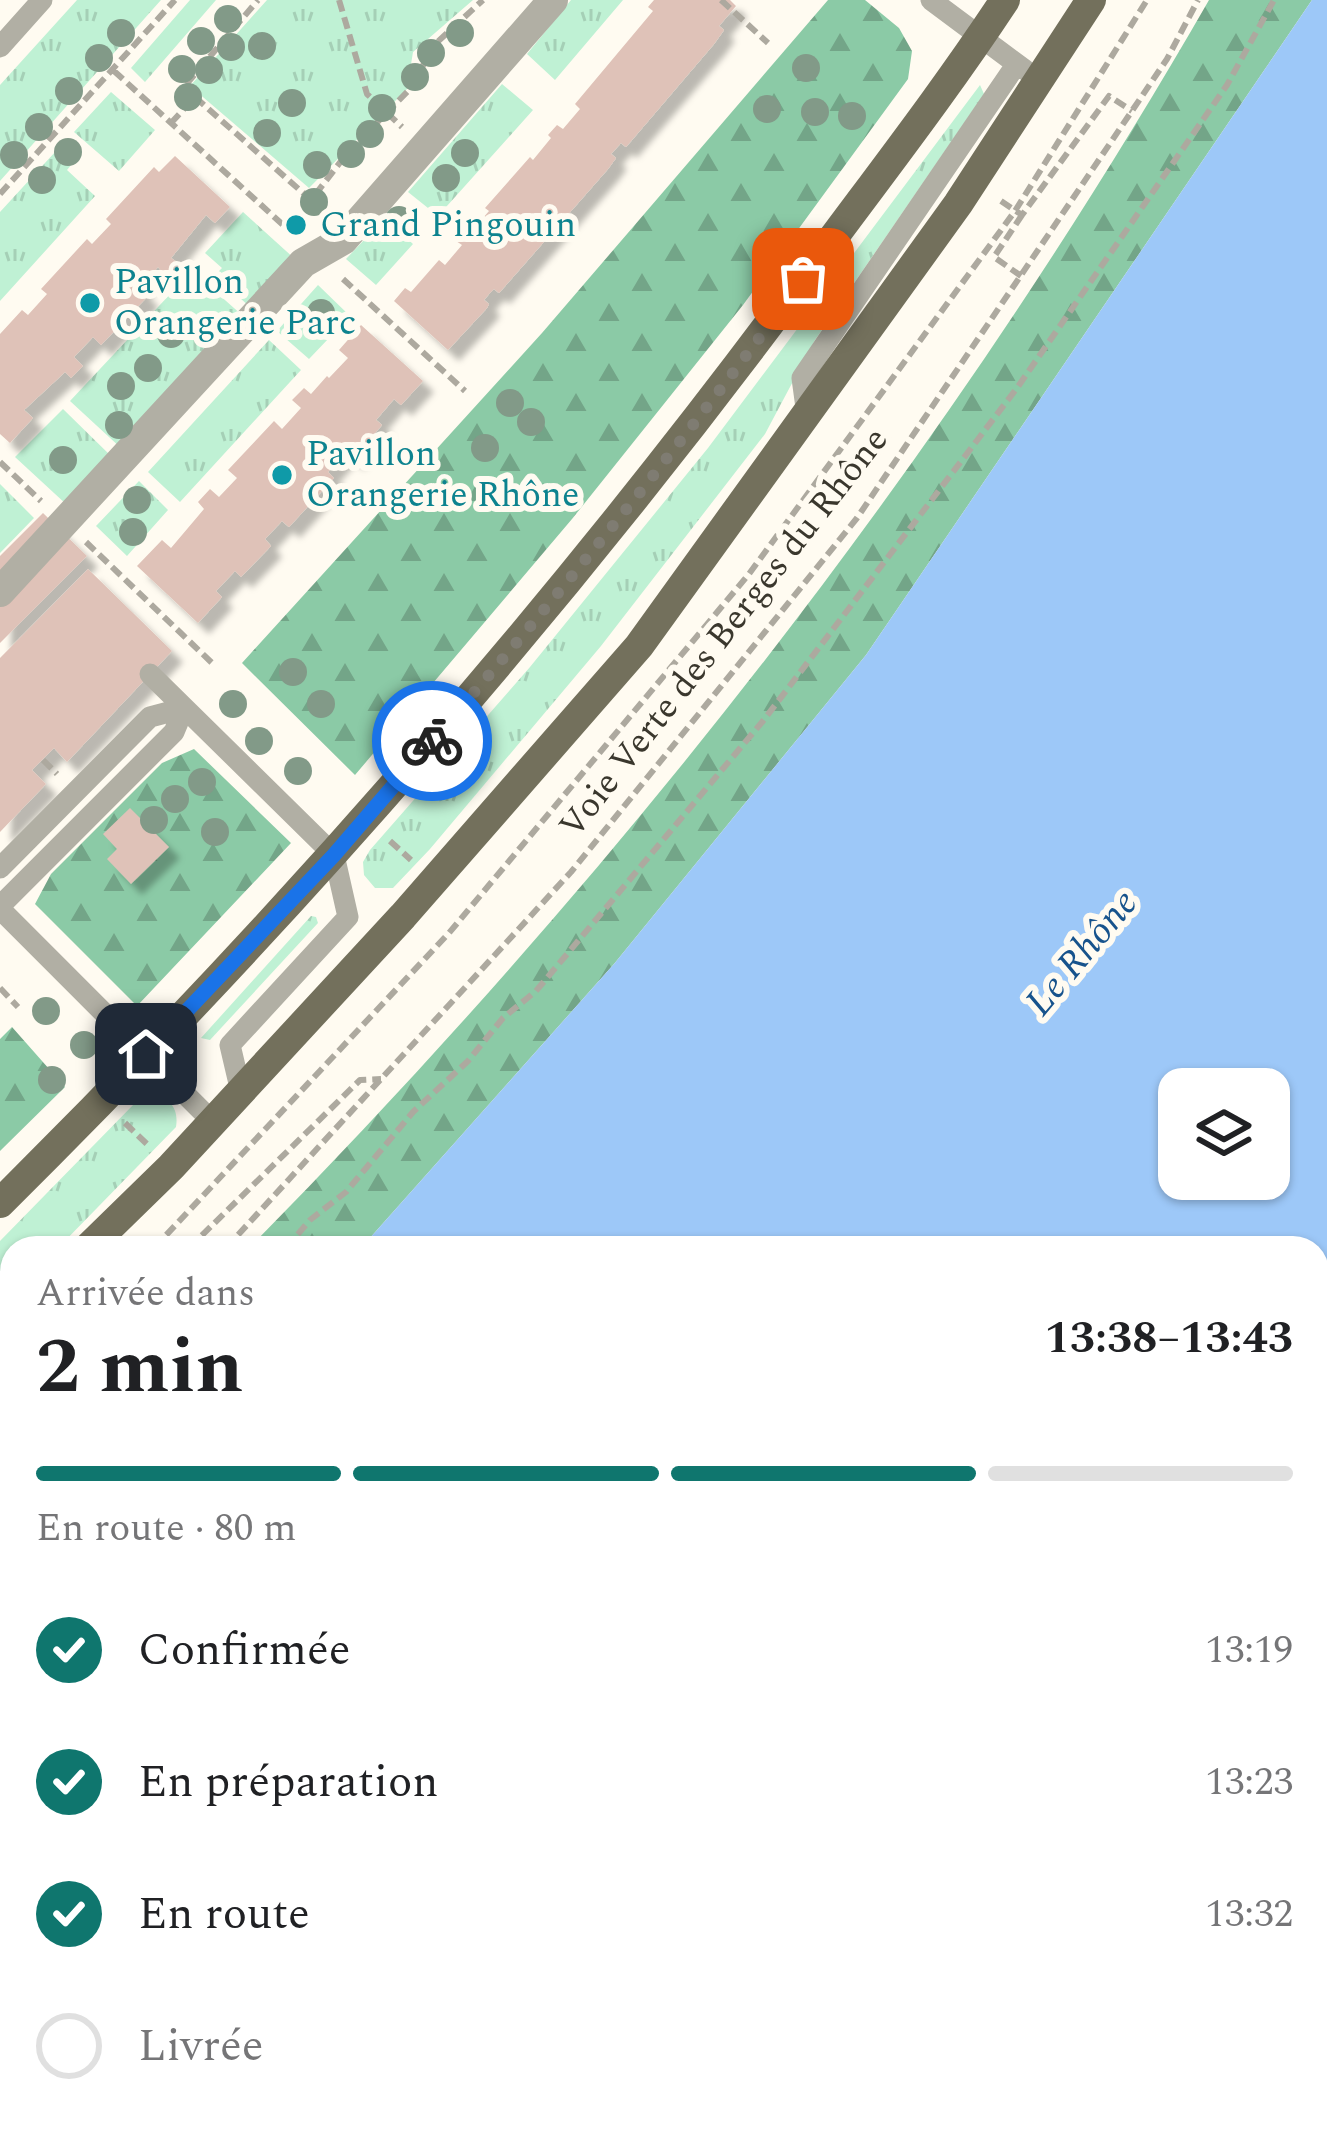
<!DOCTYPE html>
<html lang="fr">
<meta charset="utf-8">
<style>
body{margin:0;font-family:Spectral,serif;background:#f6f6f6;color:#202124;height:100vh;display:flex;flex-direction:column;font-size:45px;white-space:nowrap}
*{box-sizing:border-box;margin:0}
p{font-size:39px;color:#757577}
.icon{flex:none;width:66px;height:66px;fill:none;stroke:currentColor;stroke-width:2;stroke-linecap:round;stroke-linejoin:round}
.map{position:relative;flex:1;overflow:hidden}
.details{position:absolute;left:0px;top:1236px;width:1329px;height:903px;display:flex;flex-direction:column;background:#fff;border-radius:36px 36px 0 0;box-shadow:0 3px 9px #0004}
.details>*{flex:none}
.controls{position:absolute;left:1158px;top:1068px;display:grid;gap:24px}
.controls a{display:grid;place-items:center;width:132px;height:132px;border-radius:24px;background:#fff;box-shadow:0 3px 9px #0004;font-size:60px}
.pin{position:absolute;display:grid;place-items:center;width:102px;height:102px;color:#fff;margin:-51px;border-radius:24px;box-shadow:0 6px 18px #0006}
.courier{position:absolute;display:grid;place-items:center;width:120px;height:120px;margin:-60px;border:9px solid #1a73e8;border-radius:50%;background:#fff;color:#222;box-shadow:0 3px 15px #0007}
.headline em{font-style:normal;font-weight:700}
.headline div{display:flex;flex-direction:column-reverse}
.headline{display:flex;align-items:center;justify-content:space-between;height:204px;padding:0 36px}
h1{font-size:78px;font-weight:700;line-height:90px}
.bar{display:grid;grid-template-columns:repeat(4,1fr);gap:18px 12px;align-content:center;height:144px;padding:0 36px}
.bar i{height:15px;border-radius:9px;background:#e0e0e0}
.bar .active{background:#0f766e}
.bar p{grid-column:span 4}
ol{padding:0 36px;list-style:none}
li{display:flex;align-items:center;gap:36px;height:132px}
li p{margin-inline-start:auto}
li .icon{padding:12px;border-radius:50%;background:#0f766e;color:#fff;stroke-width:4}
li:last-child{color:#757577}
li i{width:66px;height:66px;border:6px solid #e0e0e0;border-radius:50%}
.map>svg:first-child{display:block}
</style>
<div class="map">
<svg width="1327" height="2137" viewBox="0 0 1327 2137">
<defs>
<pattern id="grass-tufts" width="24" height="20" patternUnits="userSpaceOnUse" patternTransform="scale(3)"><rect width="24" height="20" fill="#bff1d4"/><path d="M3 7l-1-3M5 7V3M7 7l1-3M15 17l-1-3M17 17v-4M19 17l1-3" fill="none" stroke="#a5cfb6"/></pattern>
<pattern id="forest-firs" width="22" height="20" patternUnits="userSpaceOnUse" patternTransform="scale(3)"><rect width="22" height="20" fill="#8bcaa6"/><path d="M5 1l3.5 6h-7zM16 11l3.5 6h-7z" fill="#73a588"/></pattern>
<filter id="shadow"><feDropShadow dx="11" dy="11" stdDeviation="3" flood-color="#0004"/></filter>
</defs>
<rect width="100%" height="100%" fill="#fffbf1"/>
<path fill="url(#grass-tufts)" d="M77,0H161L0,181V85Z
M190,0H216L145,82L131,68Z
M267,0H473L413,52L407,89L309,188L190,86Z
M571,0H623L555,80L527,54Z
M502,84L533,110L438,216L408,192Z
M980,85L984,94L815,340L765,434L601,646L430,849L393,888H375L364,875L363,862L370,850L530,667L708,448Z
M111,92L155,130L119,171L74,132Z
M67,139L82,152L67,170L95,196L0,301V212Z
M243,212L296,260L252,309L215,275L222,268L205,253Z
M385,218L413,244L376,285L346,259Z
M188,275L204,289L208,285L243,316L122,449L70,401Z
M318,285L350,316L309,359L277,331Z
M269,340L301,370L180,502L148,472Z
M63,409L112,457L67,505L15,457Z
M139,481L168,510L127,556L96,526Z
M0,484L34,518L0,553Z
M311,916L316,917L318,923L210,1040L201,1038Z
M152,1095C170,1098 179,1108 176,1127L58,1248H12V1293L0,1304V1241L135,1103Z"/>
<path fill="url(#forest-firs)" d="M828,0H865L899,28L912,51L908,79L743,305L572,519L355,775L242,663L542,333Z
M1209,0H1312L866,655L614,964L361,1248H249C618,874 947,456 1209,0Z
M194,749L291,843L137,1006L35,904L51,874L162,763Z
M12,1027L65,1087L0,1151V1039Z
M12,1483V1558L0,1567V1493Z"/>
<path fill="#9dc8f8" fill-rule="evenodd" d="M1312,0H1327V1317L1317,1327V1248H361L614,964L866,655ZM1269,1089V1179H1179V1089Z
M12,1558V2127H508L497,2137H0V1567Z"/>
<path fill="#dfc2b8" filter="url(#shadow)" d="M654,0H730L736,6L719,26L724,30L714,44L626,147L621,143L611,154L616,158L608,169L499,293L494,289L489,294L484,300L489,304L487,308L448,350L394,301L405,288L411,292L439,260L445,265L462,245L456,241L460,237L466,229L471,232L489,211L485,208L530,157L533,160L551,138L548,135L557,125L563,129L580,109L575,104L653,11L648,7Z
M175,156L230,207L215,223L206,215L171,258L178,263L166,276L158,267L139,288L148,296L101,345L93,337L74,357L83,366L71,378L65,372L24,410L33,418L10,443L0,434V334L22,310L28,315L47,294L41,289L87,239L92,244L111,224L106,219L154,167L159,172Z
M361,325L423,381L401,405L394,399L376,420L382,425L353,459L346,452L328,472L334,478L289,527L282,521L265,539L271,546L241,577L235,571L216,591L222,597L198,623L137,566L162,540L171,548L204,509L198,502L210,489L219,497L237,478L228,470L274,421L282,429L301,408L292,400L304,388L311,394L327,376L329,378L348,358L339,350Z
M43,513L87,556L0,643V556Z
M88,569L172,651L67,762L54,748L32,770L46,784L0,832V658Z
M130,808L169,847L131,884L107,859L117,849L103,834Z
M1327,1731V1856L1323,1860L1317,1855V1741Z
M1327,1914V2069L1317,2080V1924Z
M716,2127H874L865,2137H705Z
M960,2127H1069L1060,2137H951Z
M1138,2127H1218L1222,2137H1128Z
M1271,2127H1307L1309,2137H1245Z"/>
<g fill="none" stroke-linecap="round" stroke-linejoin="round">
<path stroke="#ada99f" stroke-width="6" stroke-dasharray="12 6" stroke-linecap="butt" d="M339,0L367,94L402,127
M721,0L768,43
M114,71L293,234
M195,97L311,200L348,152L413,86L432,47L483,0
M171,123L195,97L184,87L258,0
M0,194L175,0
M1001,201L1022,215L1109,96L1132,111
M1021,276L994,257L1022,215
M343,279L465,391
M0,462L41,501
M86,542L212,663
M43,760L57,774
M390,841L411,860
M0,988L18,1007
M125,1123L150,1147
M154,1248L449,933L749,574L1015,211L1147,0
M189,1248L360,1080L381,1079
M226,1248L571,872L857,518L1167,59L1198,0
M286,1248L310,1220L346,1192L413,1112L468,1061L503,1018L536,991L763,721L1017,388L1227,85L1274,0
M0,1398L12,1387
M1317,1404L1327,1394
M0,1419L12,1408
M1317,1438L1327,1428
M0,1473L12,1462
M0,1530L12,1521
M570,2137L580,2127"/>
<path stroke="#b1afa4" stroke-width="21" d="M931,0L1025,70
M0,47L42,0
M807,415L802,378L1016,65
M150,674L334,855L348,917L230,1045L241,1092
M0,868L150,717L184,708
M0,906L174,732L184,708
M0,909L213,1122
M1228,2127L1231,2137"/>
<path stroke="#b1afa4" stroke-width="30" d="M0,592L303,263L343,240L553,0"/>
<path stroke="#8d8a7a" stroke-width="30" d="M1317,1700L1327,1689
M661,2137L671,2127
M910,2137L919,2127"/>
<path stroke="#73705c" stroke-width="30" d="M0,1203C297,909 571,594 819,257C882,172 947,88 1005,0
M88,1248L171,1167L403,916L639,646L958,204L1091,0
M0,1334L12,1323
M1317,1481L1327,1473
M1317,1564L1327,1574"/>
<path stroke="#5e5a43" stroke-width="36" d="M618,2137L629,2127"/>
</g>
<g fill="#829a88">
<circle cx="228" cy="19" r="14"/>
<circle cx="121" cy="33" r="14"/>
<circle cx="460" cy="33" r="14"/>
<circle cx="201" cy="41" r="14"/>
<circle cx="262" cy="46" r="14"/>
<circle cx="231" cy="47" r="14"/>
<circle cx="431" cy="53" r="14"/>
<circle cx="99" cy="58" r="14"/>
<circle cx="806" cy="68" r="14"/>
<circle cx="182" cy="69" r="14"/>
<circle cx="209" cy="70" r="14"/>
<circle cx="415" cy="77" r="14"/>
<circle cx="69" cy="91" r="14"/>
<circle cx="188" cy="97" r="14"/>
<circle cx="292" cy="103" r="14"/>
<circle cx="382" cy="108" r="14"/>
<circle cx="767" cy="109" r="14"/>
<circle cx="815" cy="112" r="14"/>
<circle cx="852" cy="116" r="14"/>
<circle cx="39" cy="127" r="14"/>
<circle cx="267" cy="133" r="14"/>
<circle cx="370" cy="134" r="14"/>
<circle cx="68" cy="152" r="14"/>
<circle cx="465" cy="153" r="14"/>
<circle cx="351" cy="154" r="14"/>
<circle cx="14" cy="155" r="14"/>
<circle cx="317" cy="165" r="14"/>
<circle cx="446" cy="178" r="14"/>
<circle cx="42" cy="180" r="14"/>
<circle cx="314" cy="202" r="14"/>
<circle cx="399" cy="220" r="14"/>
<circle cx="321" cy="313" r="14"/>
<circle cx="171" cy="334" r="14"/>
<circle cx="148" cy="368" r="14"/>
<circle cx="121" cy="386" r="14"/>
<circle cx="510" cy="403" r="14"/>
<circle cx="531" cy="422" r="14"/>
<circle cx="119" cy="425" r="14"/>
<circle cx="485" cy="448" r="14"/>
<circle cx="63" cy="460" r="14"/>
<circle cx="137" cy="500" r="14"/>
<circle cx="133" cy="532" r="14"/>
<circle cx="293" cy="672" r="14"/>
<circle cx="233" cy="704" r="14"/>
<circle cx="321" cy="704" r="14"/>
<circle cx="259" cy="741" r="14"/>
<circle cx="298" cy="771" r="14"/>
<circle cx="202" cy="782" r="14"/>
<circle cx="175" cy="799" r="14"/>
<circle cx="154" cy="820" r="14"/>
<circle cx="215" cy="832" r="14"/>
<circle cx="46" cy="1011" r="14"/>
<circle cx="84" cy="1045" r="14"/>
<circle cx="52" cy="1080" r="14"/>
</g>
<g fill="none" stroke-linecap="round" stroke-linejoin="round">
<path stroke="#7f7c72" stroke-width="12" stroke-dasharray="0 21.6" d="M432,741C562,592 686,439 803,279"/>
<path stroke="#1a73e8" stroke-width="15" d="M146,1054L334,855L432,741"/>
</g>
<g fill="#0f9aa8" stroke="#fffbf1" stroke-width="4.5">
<circle cx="296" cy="225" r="12"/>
<circle cx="90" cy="303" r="12"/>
<circle cx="282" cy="475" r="12"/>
</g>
<g text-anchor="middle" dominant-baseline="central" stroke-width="12" stroke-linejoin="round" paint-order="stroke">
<g font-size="36" fill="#0d838f" stroke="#fffbf1" text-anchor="start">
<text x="320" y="225">Grand Pingouin</text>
<text x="114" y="282">Pavillon<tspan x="114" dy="41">Orangerie Parc</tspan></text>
<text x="306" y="454">Pavillon<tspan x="306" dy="41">Orangerie Rhône</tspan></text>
</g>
<g font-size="36" fill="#3a372d" stroke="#fffbf1">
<text transform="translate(724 633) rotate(-52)">Voie Verte des Berges du Rhône</text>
</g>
<g font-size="39" font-style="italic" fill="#17538c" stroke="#fffbf1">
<text transform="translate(1082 953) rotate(-50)">Le Rhône</text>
</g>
</g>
</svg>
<div class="controls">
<a><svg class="icon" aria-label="layers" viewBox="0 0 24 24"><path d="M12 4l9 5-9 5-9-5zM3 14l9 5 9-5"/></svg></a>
</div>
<div class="pin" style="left:803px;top:279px;background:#ea580c"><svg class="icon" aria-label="bag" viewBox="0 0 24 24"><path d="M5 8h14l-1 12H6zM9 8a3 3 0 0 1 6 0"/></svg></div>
<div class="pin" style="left:146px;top:1054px;background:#1f2937"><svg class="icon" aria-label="home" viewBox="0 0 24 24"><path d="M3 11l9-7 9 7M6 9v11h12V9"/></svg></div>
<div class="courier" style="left:432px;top:741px"><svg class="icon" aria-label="bike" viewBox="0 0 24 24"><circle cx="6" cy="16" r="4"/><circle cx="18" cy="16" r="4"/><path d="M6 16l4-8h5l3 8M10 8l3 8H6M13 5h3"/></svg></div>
<section class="details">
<div class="headline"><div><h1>2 min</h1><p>Arrivée dans</p></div><em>13:38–13:43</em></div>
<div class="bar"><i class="active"></i><i class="active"></i><i class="active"></i><i></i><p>En route · 80 m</p></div>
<ol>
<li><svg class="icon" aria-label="check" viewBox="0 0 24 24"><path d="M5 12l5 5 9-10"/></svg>Confirmée<p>13:19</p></li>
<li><svg class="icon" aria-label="check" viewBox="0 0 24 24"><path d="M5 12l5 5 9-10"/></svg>En préparation<p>13:23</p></li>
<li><svg class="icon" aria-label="check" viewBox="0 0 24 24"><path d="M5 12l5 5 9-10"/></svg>En route<p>13:32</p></li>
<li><i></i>Livrée</li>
</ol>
</section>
</div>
